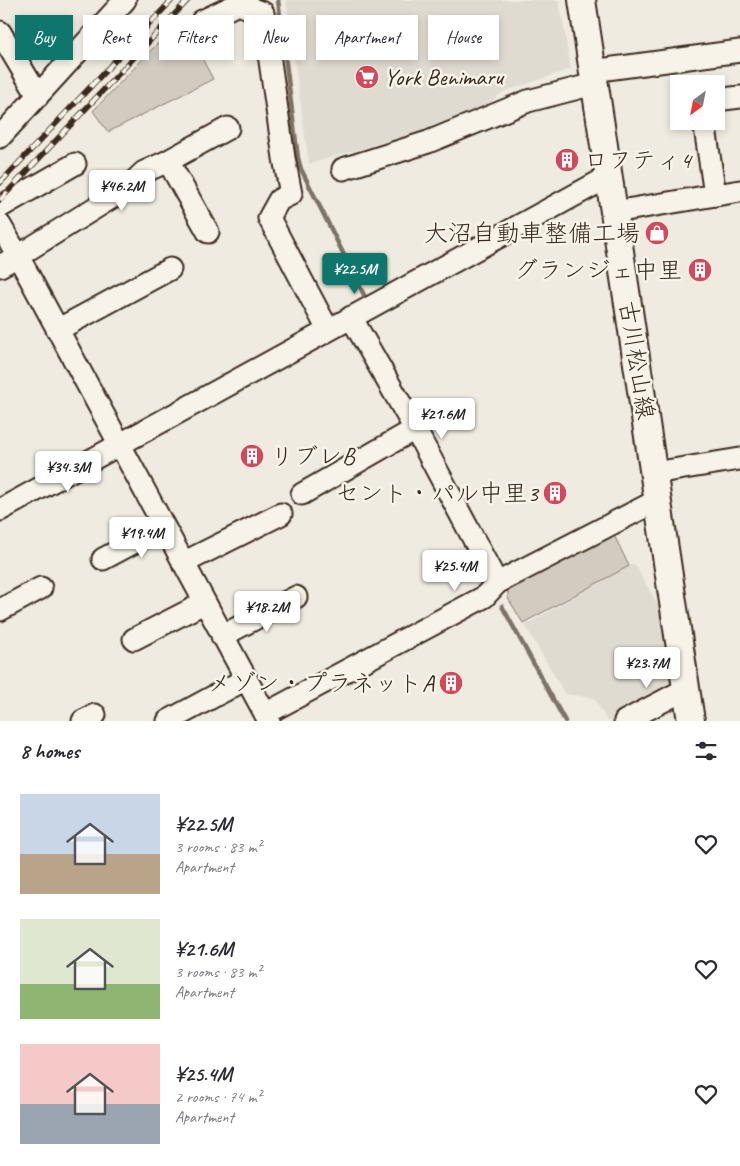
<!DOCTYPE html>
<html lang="en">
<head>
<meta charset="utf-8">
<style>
  :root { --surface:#fff; --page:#f7f7f7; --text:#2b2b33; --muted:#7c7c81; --accent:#0f766e }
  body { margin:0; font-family:Caveat,"Klee One",sans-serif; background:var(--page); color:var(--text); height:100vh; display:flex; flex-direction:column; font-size:19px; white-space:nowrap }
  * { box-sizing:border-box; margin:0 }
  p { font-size:16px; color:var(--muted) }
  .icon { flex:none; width:28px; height:28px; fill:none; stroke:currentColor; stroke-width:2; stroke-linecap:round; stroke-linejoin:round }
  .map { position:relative; height:721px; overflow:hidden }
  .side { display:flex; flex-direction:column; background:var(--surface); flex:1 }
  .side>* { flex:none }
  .hud { position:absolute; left:15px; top:15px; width:710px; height:45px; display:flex; gap:10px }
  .needle { width:32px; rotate:212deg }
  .tools { position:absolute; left:670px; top:75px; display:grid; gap:10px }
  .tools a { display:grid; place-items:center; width:55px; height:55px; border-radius:0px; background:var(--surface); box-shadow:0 2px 8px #0003; font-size:25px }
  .price { position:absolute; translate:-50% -42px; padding:0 11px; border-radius:5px; background:#fff; color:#222; font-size:16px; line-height:32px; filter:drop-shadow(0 1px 2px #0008) }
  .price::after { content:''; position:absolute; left:50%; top:30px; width:15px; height:11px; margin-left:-8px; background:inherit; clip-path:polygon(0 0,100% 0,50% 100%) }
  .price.active { background:var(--accent); color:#fff }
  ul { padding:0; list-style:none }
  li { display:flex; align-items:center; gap:15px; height:125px; padding:0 20px }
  li span { display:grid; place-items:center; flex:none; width:140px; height:100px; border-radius:0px; color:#555 }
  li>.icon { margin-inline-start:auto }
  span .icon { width:60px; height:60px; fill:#fffc; stroke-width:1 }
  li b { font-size:21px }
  h2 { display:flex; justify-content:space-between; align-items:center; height:60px; padding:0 20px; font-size:21px }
  .tag { padding:0 18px; border-radius:0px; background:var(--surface); box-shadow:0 2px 8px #0003; font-size:18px; line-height:45px }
  .tag.active { background:var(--accent); color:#fff }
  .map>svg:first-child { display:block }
  .built { fill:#e0dbd0 }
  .green { fill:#d1cbc0; stroke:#867a6f }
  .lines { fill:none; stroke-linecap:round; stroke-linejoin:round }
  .stream { stroke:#7e7266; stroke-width:4.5 }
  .minor-casing { stroke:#3b2a1e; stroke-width:25 }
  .major-casing { stroke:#3b2a1e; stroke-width:30 }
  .minor { stroke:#f7f3e8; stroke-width:21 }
  .major { stroke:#f7f3e8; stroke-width:26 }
  .rail-casing { stroke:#3b2a1e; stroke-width:5.5 }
  .rail { stroke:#f7f3e8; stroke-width:4; stroke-dasharray:11; stroke-linecap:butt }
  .labels { text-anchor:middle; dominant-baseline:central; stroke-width:5; stroke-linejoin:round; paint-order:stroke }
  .poi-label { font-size:24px; fill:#3b2a1e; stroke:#f7f3e8; text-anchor:end }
  .street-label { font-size:24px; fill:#3b2a1e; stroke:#f7f3e8 }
</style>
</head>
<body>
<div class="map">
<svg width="740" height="721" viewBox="0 0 740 721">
  <rect width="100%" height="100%" fill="#efebe0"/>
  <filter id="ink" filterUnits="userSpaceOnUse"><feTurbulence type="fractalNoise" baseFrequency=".02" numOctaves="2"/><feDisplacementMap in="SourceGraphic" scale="10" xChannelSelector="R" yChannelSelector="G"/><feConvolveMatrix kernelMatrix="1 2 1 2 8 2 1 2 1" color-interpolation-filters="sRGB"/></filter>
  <g filter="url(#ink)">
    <path class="built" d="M286,0H559L571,69L503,92L472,116L309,164Z
      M634,563L662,612L674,687L612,721H607L594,698L565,694L525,625Z"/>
    <path class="green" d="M181,19L213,79L108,132L93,111Z
      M612,531L629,566L523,623L508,598V583Z"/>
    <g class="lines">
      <path class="stream" d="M278,0L298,158L301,169L366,299
        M502,606L565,721"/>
      <g class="minor-casing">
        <path id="minor" d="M202,21L238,4L263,13L284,158L291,194L279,200L269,218L328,330
          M0,32L38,96
          M592,71L740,51
          M716,100L740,97
          M704,121L715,195
          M0,137L125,0
          M168,161L208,232
          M343,169L428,142L528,101L594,84
          M0,207L75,164
          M614,212L740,191
          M0,225L18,256L269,721
          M0,266L18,256L127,188L144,172L168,161L228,128
          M351,317L415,429L497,583
          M57,330L170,269
          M654,473L740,459
          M302,494L415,429
          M0,510L608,177
          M103,559L163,527
          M183,563L281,514
          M0,610L41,588
          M222,636L296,597
          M134,639L204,603
          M265,714L484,597L497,583L658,500
          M83,721L95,715
          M168,721L246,679
          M625,721L686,689"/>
      </g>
      <g class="major-casing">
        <path id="major" d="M582,0L691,721"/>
      </g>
      <use href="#minor" class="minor"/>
      <use href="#major" class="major"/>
      <g class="rail-casing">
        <path id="rail" d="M0,183L172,0
          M0,200L188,0"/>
      </g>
      <use href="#rail" class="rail"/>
    </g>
  </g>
  <defs>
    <g id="supermarket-disc" transform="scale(1.25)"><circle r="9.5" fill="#d1495b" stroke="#f7f3e8"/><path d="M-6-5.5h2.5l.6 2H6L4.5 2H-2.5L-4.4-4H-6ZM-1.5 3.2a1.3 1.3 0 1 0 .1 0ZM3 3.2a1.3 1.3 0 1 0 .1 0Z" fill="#fff"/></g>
    <g id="building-disc" transform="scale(1.25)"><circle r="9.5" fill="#d1495b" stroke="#f7f3e8"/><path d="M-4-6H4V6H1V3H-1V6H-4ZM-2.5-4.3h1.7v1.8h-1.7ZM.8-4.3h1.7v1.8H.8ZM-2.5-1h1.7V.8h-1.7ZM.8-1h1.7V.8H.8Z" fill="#fff"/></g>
    <g id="shop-disc" transform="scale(1.25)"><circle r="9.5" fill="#d1495b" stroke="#f7f3e8"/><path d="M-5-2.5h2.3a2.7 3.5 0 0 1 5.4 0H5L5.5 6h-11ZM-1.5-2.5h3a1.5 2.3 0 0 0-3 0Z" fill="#fff"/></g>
  </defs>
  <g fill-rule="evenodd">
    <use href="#supermarket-disc" x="367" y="77"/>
    <use href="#building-disc" x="567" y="160"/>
    <use href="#shop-disc" x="657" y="233"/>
    <use href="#building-disc" x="700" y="270"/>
    <use href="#building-disc" x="252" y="456"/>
    <use href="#building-disc" x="555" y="493"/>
    <use href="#building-disc" x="451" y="683"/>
  </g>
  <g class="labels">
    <g class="poi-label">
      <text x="384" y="77" text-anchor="start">York Benimaru</text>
      <text x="584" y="160" text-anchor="start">ロフティ4</text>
      <text x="640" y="233">大沼自動車整備工場</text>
      <text x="682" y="270">グランジェ中里</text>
      <text x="270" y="456" text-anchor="start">リブレB</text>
      <text x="538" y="493">セント・パル中里3</text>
      <text x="434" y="683">メゾン・プラネットA</text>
    </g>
    <g class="street-label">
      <text transform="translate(637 360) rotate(81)">古川松山線</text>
    </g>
  </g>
</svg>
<div class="tools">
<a><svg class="needle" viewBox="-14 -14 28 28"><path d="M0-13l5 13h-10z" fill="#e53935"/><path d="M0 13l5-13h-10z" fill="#7c7c81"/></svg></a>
</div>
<b class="price" style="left:122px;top:212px">¥46.2M</b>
<b class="price active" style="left:355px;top:295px">¥22.5M</b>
<b class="price" style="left:442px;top:440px">¥21.6M</b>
<b class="price" style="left:68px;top:493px">¥34.3M</b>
<b class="price" style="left:142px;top:559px">¥19.4M</b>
<b class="price" style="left:455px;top:592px">¥25.4M</b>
<b class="price" style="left:267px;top:633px">¥18.2M</b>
<b class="price" style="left:647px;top:689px">¥23.7M</b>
<div class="hud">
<a class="tag active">Buy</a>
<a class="tag">Rent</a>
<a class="tag">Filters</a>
<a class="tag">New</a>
<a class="tag">Apartment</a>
<a class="tag">House</a>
</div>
</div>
<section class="side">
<h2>8 homes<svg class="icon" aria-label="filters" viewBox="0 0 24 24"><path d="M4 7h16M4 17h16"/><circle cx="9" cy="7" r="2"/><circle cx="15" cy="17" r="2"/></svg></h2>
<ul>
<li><span style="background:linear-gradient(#c9d6e8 60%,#b9a48a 0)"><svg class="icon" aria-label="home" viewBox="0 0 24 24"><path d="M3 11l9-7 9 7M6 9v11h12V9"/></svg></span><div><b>¥22.5M</b><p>3 rooms · 83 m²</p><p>Apartment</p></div><svg class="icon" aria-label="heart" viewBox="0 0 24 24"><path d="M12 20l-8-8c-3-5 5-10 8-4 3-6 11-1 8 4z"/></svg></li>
<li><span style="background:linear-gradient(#dfe7d0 65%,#8fb573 0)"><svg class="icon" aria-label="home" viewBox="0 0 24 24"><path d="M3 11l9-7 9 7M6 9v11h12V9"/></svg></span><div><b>¥21.6M</b><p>3 rooms · 83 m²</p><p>Apartment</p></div><svg class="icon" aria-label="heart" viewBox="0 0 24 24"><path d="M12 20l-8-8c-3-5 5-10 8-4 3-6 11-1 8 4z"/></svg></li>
<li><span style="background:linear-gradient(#f6c9c9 60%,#9aa5b1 0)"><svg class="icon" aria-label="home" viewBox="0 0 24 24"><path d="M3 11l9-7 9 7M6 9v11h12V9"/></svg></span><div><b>¥25.4M</b><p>2 rooms · 74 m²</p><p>Apartment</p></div><svg class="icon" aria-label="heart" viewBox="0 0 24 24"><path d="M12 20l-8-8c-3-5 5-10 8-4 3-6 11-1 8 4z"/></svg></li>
</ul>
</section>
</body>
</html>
